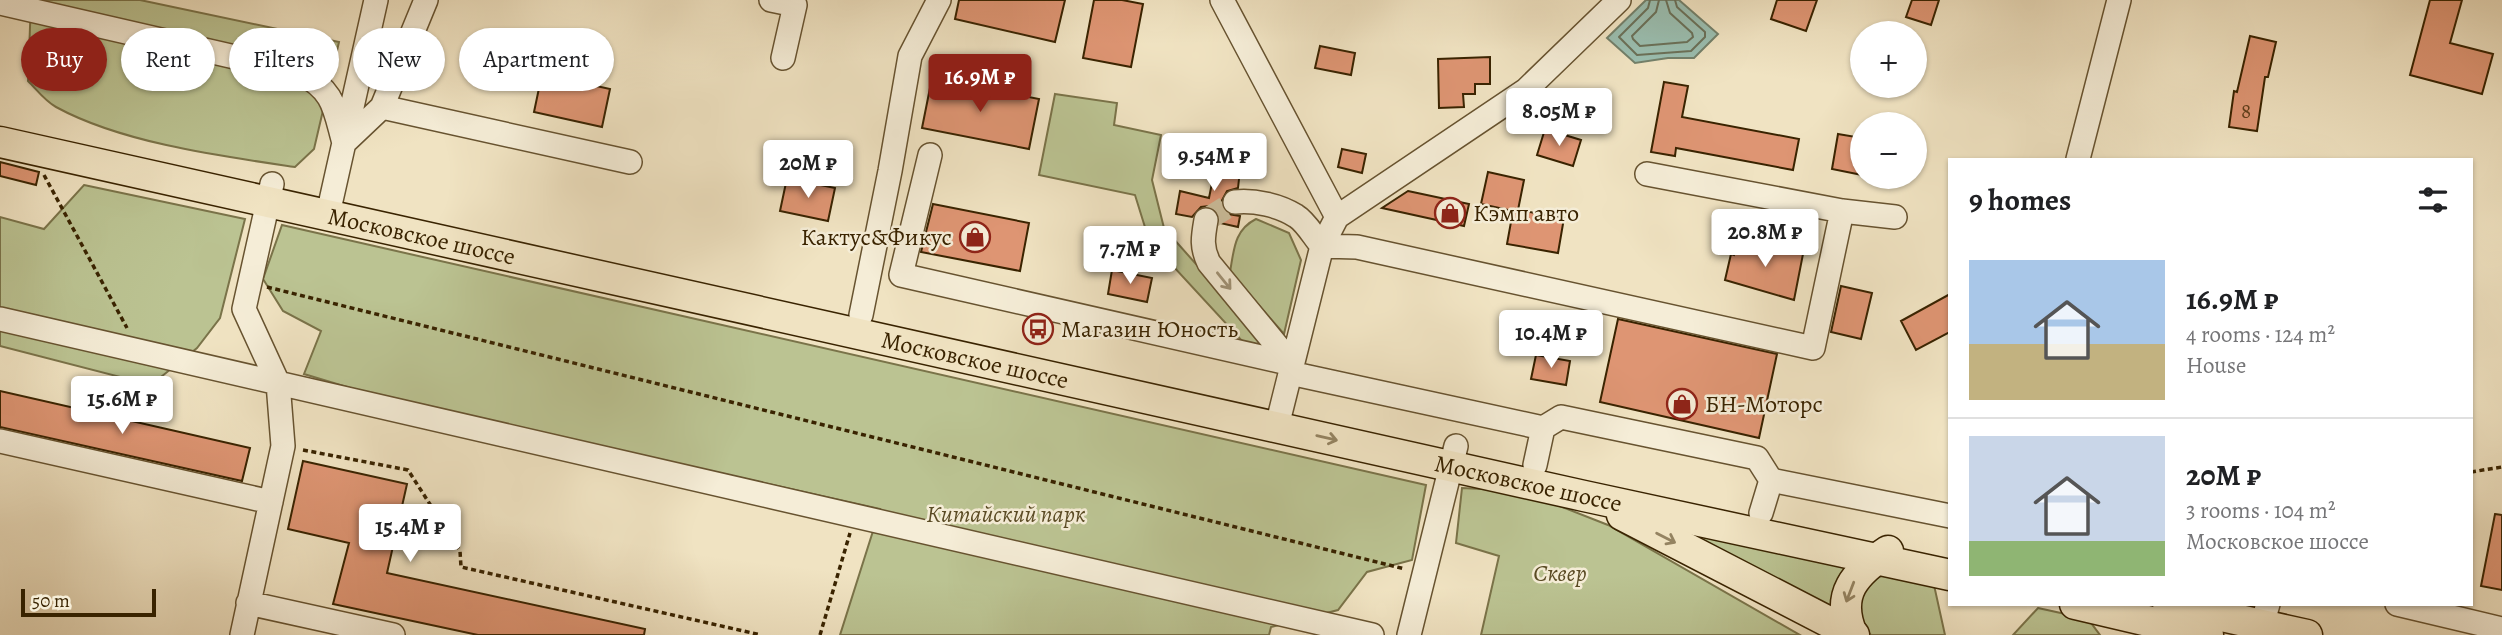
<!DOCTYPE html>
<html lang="en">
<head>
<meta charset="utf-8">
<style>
  :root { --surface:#fff; --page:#f6f6f6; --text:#202124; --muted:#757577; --line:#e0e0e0; --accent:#8f2418 }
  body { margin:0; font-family:Alegreya,serif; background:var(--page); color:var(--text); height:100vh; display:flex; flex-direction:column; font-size:26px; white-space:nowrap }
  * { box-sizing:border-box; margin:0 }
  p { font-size:23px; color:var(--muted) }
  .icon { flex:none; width:38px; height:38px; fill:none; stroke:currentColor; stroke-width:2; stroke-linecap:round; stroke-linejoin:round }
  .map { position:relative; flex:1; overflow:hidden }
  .drawer { position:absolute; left:1948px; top:158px; width:525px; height:448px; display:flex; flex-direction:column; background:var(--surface); border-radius:0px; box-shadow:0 2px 5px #0004 }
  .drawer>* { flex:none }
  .hud { position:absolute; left:21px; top:28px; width:665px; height:63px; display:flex; gap:14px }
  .buttons { position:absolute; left:1850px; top:21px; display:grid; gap:14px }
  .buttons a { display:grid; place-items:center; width:77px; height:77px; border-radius:50%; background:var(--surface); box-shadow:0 2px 5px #0004; font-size:35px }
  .scale { position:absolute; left:21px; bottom:18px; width:135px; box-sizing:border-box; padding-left:7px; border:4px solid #392300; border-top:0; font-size:19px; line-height:24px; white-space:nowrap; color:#392300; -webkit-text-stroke:5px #f5edd7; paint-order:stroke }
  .price { position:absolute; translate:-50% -60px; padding:0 16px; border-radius:7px; background:#fff; color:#222; font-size:23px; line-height:46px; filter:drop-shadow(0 2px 4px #0008) }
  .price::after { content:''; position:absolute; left:50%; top:42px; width:21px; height:16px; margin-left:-10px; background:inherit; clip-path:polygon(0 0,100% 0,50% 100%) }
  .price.active { background:var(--accent); color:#fff }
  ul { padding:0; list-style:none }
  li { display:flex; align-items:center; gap:21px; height:175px; padding:0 21px }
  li+li { border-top:2px solid var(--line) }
  li span { display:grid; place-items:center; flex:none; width:196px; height:140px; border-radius:0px; color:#555 }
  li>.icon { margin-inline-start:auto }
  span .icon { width:84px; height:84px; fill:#fffc; stroke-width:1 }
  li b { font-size:30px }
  h2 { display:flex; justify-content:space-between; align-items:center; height:84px; padding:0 21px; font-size:30px }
  .chip { padding:0 24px; border-radius:32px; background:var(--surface); box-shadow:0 2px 5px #0004; font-size:24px; line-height:63px }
  .chip.active { background:var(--accent); color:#fff }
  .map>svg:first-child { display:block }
  .green { fill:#bbc392; stroke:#7a7349; stroke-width:2 }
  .water { fill:#9abeb0; stroke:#73806a; stroke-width:2 }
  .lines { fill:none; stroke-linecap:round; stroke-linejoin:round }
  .shore { stroke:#6a7058; stroke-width:2 }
  .building { fill:#de9573; stroke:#392300; stroke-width:2 }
  .minor-tunnel { stroke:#cbbd9b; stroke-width:23; stroke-dasharray:23 11; stroke-linecap:butt }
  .minor-casing { stroke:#675330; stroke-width:26 }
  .major-casing { stroke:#392300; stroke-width:33 }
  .path { stroke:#392300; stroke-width:3.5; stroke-dasharray:5 3.5; stroke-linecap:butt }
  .minor { stroke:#f5edd7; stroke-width:23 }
  .major { stroke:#f0e3c2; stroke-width:30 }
  .oneway { stroke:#a09276 }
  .oneway2 { stroke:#948361 }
  .labels { text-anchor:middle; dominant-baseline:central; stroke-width:5; stroke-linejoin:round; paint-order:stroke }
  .number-label { font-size:21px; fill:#62401d }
  .poi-label { font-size:24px; fill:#392300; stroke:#f5edd7; text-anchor:start }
  .street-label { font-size:24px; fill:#392300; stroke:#f5edd7 }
  .park-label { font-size:24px; font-style:italic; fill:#5a4b24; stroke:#f5edd7 }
</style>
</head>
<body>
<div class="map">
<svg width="2502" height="635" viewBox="0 0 2502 635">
  <rect width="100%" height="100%" fill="#f0e3c2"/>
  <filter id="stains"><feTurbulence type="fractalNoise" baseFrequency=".00286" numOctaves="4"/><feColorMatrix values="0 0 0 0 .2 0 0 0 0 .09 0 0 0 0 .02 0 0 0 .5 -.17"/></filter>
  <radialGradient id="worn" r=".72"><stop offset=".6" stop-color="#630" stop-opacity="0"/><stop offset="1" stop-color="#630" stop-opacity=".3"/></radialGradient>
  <path class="green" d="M31,0H140L339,42L314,149L295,167C220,156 122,143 56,107C45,101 37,90 28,81Z
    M1055,94L1117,103L1114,125L1161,135L1152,180L1164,228L1274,352L1243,342L1149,240L1135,195L1039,175Z
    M84,185L245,219L220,318L197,348L151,385L0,346V217L44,229Z
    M1256,219L1289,233L1301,260L1284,334L1230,272C1234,250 1234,230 1256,219Z
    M282,225L1426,485L1412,560L1367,572L1338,610L1271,627L1269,635H840L880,509L380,397L304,374L321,331L283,311L263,279Z
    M1462,488L1501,490L1552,503L1608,525L1800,635H1481L1499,556L1456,543Z
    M1651,520L1857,563L1833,613Z
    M1886,574L1934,585L1945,635H1871C1857,622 1851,593 1870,581C1875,578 1881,577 1886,574Z
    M2038,608L2088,619L2100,635H2013Z"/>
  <path class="water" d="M1646,0H1679L1718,34L1694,58H1668L1635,63L1607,38Z"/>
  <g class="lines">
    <path class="shore" d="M1650,0L1648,8L1619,37L1637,55L1691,51L1705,37V32L1677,7L1675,0
      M1659,0L1656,12L1632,36L1633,39L1640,46L1687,42L1693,37L1692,33L1670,13L1666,0"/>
  </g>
  <path class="building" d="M959,0H1065L1055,42L955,19Z
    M1094,0H1122L1143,4L1131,67L1083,58Z
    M1777,0H1817L1806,31L1771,19Z
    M1912,0H1939L1931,25L1906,17Z
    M2430,0H2462L2450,43L2493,54L2482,94L2410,75Z
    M2250,36L2276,42L2268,77H2265L2257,131L2229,127L2234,91L2237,92Z
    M1320,46L1355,53L1351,75L1315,68Z
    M1490,57V84H1475V94H1463L1464,107L1439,108L1438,59Z
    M542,74L610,89L602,127L534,112Z
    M932,78L1039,99L1029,149L922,128Z
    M1664,82L1688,86L1682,117L1799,139L1793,170L1676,148L1675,156L1651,152Z
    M1545,129L1581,140L1573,166L1537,155Z
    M1838,134L1862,138V175L1832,169Z
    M1342,149L1366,154L1362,173L1338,167Z
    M1220,157L1241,161L1238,188L1227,191L1221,202L1223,209L1228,214L1240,216L1238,227L1220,223L1219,215L1209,206L1201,207L1192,217L1176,214L1180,191L1209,198L1215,168L1218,169Z
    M0,162L39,172L36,185L0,176Z
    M1488,172L1524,180L1518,210L1564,218L1558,253L1507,244L1513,211L1481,204Z
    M787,178L835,188L828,221L780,211Z
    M1408,191L1469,204L1464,226L1382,208Z
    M933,204L1029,223L1020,271L921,252Z
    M1738,239L1803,254L1794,300L1725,280L1731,254L1734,255Z
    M1112,270L1152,278L1147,302L1108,294Z
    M1841,286L1872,293L1861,339L1831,332Z
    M1950,294V332L1916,350L1901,321Z
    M1618,319L1777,354L1759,438L1600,402Z
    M1536,355L1570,361L1566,385L1531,379Z
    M0,391L250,448L242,481L0,427Z
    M303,461L407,484L387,573L645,629L644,635H478L333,604L349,543L288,529Z
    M2495,514L2502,515V590L2481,586Z"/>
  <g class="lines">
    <path class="minor-tunnel" d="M1206,220L1235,202"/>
    <g class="minor-casing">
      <path id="minor" d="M771,0L795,5L783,58
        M1222,0L1337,217
        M0,3L300,72C335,92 334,107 344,143
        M382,107L630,162
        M344,143L382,107L426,0
        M930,155L901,275L1292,364
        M2078,159L2119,0
        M1647,174L1842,211L1895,217
        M1235,202C1254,200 1279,205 1296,216C1306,222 1314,237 1322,246L1337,217L1526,90L1619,0
        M328,214L376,0
        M1206,220C1203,237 1201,247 1209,263L1292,364
        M861,315L890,171L910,56L939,0
        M0,319L1372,635
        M1290,373L1543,428
        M1277,426L1322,246L1357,247L1813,348L1842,211
        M0,441L271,502
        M1535,465L1543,428L1561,417L1757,458L1771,480L1950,516
        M1761,513L1771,480
        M248,603L393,635
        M2397,604L2502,629
        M2262,625L2268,604
        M242,635L283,446L278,383L244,309L272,184
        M1409,635L1456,446"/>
    </g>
    <g class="major-casing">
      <g id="major">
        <path id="s1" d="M0,142L1584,496L1950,575"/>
        <path d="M1622,515L1854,635"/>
        <path d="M2075,604L2208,635"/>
        <path d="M2168,604L2307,635"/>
        <path d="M1852,634C1835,594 1855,573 1888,551"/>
      </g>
    </g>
    <path class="path" d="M44,175L127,328
      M267,287L1405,569
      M303,450L408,470L460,551L461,567L761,635
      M2471,472L2502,467
      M820,635L850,533"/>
    <use href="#minor" class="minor"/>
    <use href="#major" class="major"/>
  </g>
  <defs><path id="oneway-shaft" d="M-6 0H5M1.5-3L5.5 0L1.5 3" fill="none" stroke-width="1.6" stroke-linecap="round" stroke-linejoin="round" transform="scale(1.75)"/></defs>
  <use class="oneway" href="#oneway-shaft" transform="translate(1224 281) rotate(51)"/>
  <g class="oneway2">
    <use href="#oneway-shaft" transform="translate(1327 438) rotate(13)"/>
    <use href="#oneway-shaft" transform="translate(1666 538) rotate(27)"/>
    <use href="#oneway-shaft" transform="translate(1850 592) rotate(111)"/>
  </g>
  <defs>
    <g id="shop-ring" transform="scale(1.575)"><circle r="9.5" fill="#f5edd7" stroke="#8f2418" stroke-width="1.5"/><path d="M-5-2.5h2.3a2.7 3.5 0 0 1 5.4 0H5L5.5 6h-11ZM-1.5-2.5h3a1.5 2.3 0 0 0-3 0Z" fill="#8f2418"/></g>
    <g id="bus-ring" transform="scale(1.575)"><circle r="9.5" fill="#f5edd7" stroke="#8f2418" stroke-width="1.5"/><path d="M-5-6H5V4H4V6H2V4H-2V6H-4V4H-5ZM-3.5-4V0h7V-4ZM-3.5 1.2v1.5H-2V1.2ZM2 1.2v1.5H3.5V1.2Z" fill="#8f2418"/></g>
  </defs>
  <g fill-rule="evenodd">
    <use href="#shop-ring" x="1450" y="213"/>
    <use href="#shop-ring" x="975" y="237"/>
    <use href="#bus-ring" x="1038" y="329"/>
    <use href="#shop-ring" x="1682" y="404"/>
  </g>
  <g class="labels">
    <g class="number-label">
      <text x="2246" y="111">8</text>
    </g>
    <g class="poi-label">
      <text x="1473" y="213">Кэмп авто</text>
      <text x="952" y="237" text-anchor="end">Кактус&amp;Фикус</text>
      <text x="1061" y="329">Магазин Юность</text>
      <text x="1705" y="404">БН-Моторс</text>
    </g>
    <g class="street-label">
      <text stroke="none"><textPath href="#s1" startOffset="432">Московское шоссе</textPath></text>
      <text stroke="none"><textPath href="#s1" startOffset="999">Московское шоссе</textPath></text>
      <text stroke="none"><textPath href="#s1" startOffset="1566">Московское шоссе</textPath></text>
    </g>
    <g class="park-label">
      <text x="1006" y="514">Китайский парк</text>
      <text x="1560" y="573">Сквер</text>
    </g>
  </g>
  <rect width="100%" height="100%" filter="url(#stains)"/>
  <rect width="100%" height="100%" fill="url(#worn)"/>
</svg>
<div class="buttons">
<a>+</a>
<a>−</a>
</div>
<div class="scale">50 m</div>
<b class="price active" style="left:980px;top:114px">16.9M ₽</b>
<b class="price" style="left:1559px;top:148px">8.05M ₽</b>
<b class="price" style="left:1214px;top:193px">9.54M ₽</b>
<b class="price" style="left:808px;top:200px">20M ₽</b>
<b class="price" style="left:1765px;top:269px">20.8M ₽</b>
<b class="price" style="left:1130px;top:286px">7.7M ₽</b>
<b class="price" style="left:1551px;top:370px">10.4M ₽</b>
<b class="price" style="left:122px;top:436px">15.6M ₽</b>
<b class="price" style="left:410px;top:564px">15.4M ₽</b>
<div class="hud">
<a class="chip active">Buy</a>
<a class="chip">Rent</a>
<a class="chip">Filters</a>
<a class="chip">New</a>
<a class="chip">Apartment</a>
</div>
<section class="drawer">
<h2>9 homes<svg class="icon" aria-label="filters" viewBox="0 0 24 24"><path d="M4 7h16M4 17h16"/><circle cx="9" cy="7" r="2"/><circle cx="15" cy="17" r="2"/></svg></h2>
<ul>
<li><span style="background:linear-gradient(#a9c7e8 60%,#c2b280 0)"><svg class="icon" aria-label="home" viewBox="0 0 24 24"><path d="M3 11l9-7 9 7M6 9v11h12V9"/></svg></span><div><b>16.9M ₽</b><p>4 rooms · 124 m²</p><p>House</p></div></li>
<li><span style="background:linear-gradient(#c9d6e8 75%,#8fb573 0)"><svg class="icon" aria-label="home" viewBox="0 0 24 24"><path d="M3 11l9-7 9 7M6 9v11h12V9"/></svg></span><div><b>20M ₽</b><p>3 rooms · 104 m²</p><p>Московское шоссе</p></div></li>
</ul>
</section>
</div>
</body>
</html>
